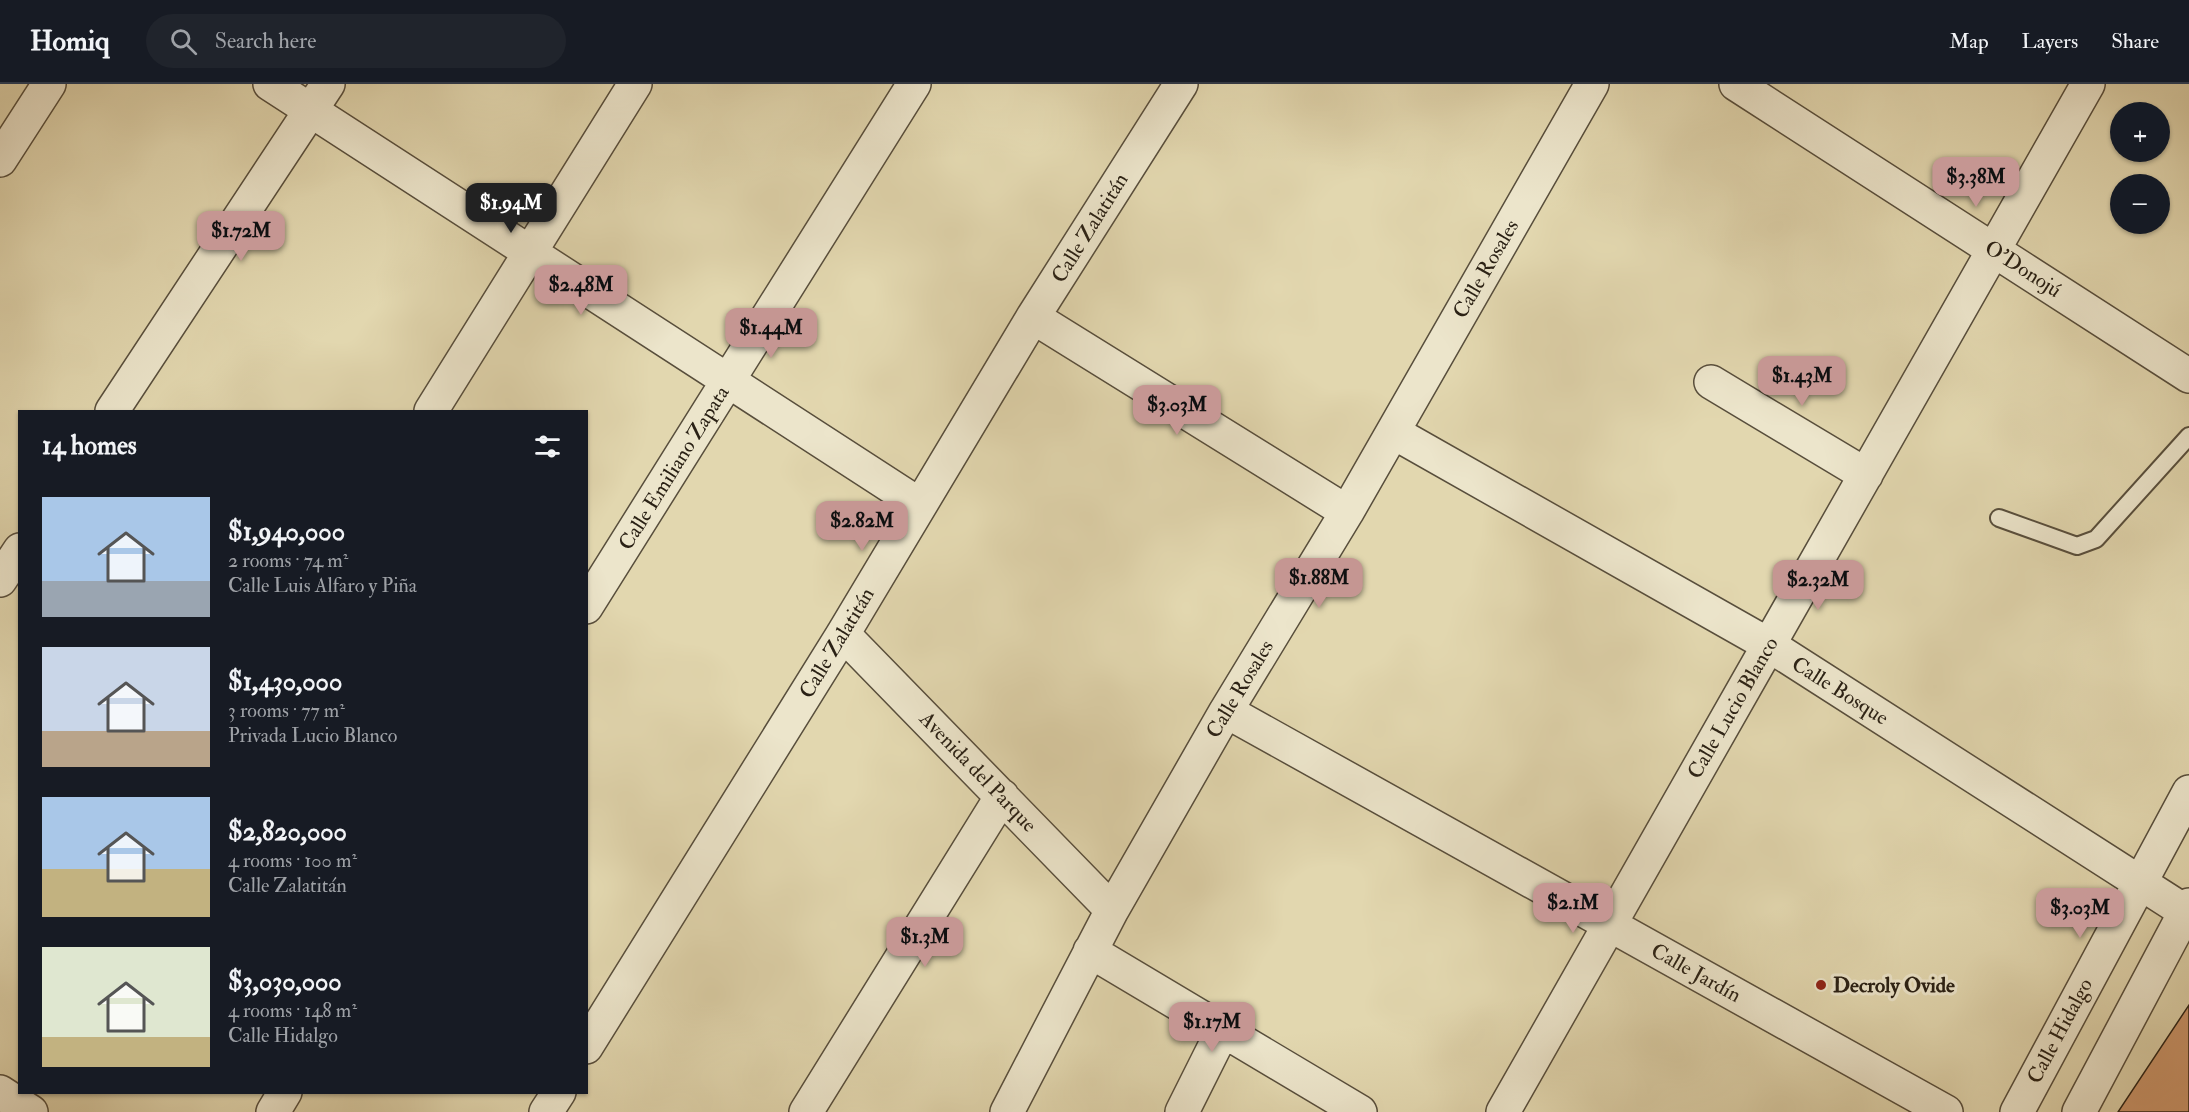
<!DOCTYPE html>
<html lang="en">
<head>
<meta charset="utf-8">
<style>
  :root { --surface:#171b24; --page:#20242c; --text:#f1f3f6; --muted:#9ea1a6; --line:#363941; --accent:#c59692 }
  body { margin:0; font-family:"IM FELL Double Pica",serif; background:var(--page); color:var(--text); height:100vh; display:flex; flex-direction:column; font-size:22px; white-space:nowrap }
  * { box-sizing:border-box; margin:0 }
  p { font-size:20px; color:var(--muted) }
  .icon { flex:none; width:33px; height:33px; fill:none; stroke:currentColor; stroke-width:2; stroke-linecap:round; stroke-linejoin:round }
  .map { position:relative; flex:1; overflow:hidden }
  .sheet { position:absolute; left:18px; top:326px; width:570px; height:684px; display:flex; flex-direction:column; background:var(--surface); border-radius:0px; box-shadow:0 2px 4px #0004 }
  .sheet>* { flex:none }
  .tools { position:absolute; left:2110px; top:18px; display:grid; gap:12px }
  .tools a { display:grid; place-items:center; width:60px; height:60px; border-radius:50%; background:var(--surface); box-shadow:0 2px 4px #0004; font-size:30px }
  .price { position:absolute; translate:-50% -51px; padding:0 14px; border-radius:12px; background:var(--accent); color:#111; font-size:20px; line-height:39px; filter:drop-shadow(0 2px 3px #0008) }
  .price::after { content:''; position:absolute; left:50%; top:36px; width:18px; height:14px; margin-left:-9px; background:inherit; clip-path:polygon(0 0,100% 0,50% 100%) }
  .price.active { background:#222; color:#fff }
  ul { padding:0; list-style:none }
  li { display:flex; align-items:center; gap:18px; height:150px; padding:0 24px }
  li span { display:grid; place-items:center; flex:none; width:168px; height:120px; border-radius:0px; color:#555 }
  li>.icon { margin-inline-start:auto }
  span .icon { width:72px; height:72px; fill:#fffc; stroke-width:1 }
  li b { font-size:26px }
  h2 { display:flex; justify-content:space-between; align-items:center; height:72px; padding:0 24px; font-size:26px }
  header { display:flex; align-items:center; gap:36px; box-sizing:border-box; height:84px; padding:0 30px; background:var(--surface); border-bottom:2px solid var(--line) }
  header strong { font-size:28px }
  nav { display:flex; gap:33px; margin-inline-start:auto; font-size:21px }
  .search { width:420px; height:54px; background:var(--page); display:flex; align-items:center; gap:15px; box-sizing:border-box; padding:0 21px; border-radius:33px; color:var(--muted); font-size:22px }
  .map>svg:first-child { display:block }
  .building { fill:#cd976c; stroke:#2a2115; stroke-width:1.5 }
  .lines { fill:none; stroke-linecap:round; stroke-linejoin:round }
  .service-casing { stroke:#584e3c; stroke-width:20 }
  .minor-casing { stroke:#584e3c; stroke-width:36 }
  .tertiary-casing { stroke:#584e3c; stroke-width:36 }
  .service { stroke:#ece5cb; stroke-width:16 }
  .minor { stroke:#ece5cb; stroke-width:33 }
  .tertiary { stroke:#ece5cb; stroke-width:33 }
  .poi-dot { fill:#8f2418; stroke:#ece5cb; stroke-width:2 }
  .labels { text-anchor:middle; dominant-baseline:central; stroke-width:6; stroke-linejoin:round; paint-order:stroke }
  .street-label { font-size:21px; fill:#2a2115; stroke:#ece5cb }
  .poi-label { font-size:21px; font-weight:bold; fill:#2a2115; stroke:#ece5cb; text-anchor:start }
</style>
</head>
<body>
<header>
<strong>Homiq</strong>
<div class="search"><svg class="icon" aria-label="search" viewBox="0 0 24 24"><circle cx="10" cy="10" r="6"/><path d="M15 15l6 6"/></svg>Search here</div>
<nav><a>Map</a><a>Layers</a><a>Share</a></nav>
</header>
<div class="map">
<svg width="2189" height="1028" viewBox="0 0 2189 1028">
  <rect width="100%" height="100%" fill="#e2d7af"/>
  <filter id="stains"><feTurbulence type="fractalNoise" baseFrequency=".00333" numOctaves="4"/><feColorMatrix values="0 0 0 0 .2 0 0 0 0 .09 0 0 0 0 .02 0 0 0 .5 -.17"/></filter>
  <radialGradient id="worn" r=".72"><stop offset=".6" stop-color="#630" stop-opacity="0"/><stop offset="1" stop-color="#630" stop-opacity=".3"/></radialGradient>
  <path class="building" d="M2189,921V1028H2118Z"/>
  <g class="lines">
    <g class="service-casing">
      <path id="service" d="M1999,434L2077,462L2096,455L2189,352"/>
    </g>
    <g class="minor-casing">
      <path id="minor" d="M270,0L920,421
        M1736,0L2189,292
        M0,76L49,0
        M1033,233L1347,428
        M1711,298L1866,391
        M112,327L328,0
        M431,327L635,0
        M1393,348L1769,561L2189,830
        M0,496L20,466
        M586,523L914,0
        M843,550L1112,826
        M1226,627L1946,1028
        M1090,867L1360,1028
        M586,963L843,550L1033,233L1181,0
        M0,1008L31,1028
        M273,1028L285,1008
        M546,1028L559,1008
        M806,1028L1002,712
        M1007,1028L1112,826L1226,627L1347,428L1592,0
        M1182,1028L1223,946
        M1503,1028L2088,0"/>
    </g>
    <g class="tertiary-casing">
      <path id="tertiary" d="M2017,1028L2189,708
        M2079,1028L2189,821"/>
    </g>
    <use href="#service" class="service"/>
    <use href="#minor" class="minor"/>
    <use href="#tertiary" class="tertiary"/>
  </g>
  <circle class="poi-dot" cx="1821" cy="901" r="6"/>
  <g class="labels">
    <g class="street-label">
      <text transform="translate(1090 144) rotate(-58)">Calle Zalatitán</text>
      <text transform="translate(1486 185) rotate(-60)">Calle Rosales</text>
      <text transform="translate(2023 185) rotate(33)">O'Donojú</text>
      <text transform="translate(674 384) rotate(-58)">Calle Emiliano Zapata</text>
      <text transform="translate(837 559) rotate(-59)">Calle Zalatitán</text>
      <text transform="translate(1240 605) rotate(-59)">Calle Rosales</text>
      <text transform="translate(1840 607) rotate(32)">Calle Bosque</text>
      <text transform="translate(1733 624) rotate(-60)">Calle Lucio Blanco</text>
      <text transform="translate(978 688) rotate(46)">Avenida del Parque</text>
      <text transform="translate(1696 889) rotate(29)">Calle Jardín</text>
      <text transform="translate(2060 947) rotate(-62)">Calle Hidalgo</text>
    </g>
    <g class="poi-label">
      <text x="1833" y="901">Decroly Ovide</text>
    </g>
  </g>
  <rect width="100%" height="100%" filter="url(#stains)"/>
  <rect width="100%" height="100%" fill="url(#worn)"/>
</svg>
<div class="tools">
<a>+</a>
<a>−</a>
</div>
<b class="price" style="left:1976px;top:124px">$3.38M</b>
<b class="price active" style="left:511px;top:150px">$1.94M</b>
<b class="price" style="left:241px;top:178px">$1.72M</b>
<b class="price" style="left:581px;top:232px">$2.48M</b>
<b class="price" style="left:771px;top:275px">$1.44M</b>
<b class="price" style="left:1802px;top:323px">$1.43M</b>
<b class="price" style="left:1177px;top:352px">$3.03M</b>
<b class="price" style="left:862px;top:468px">$2.82M</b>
<b class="price" style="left:1319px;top:525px">$1.88M</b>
<b class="price" style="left:1818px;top:527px">$2.32M</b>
<b class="price" style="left:1573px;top:850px">$2.1M</b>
<b class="price" style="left:2080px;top:855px">$3.03M</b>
<b class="price" style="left:925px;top:884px">$1.3M</b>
<b class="price" style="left:1212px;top:969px">$1.17M</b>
<section class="sheet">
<h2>14 homes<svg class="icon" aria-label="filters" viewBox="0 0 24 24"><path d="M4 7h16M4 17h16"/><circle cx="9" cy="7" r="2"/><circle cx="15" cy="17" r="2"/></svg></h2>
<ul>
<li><span style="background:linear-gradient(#a9c7e8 70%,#9aa5b1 0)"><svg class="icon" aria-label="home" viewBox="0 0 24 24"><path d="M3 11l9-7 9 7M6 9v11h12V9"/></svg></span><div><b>$1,940,000</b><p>2 rooms · 74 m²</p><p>Calle Luis Alfaro y Piña</p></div></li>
<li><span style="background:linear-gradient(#c9d6e8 70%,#b9a48a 0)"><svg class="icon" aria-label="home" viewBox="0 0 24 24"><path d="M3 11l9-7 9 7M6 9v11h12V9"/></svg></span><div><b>$1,430,000</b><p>3 rooms · 77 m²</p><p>Privada Lucio Blanco</p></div></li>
<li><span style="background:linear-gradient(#a9c7e8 60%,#c2b280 0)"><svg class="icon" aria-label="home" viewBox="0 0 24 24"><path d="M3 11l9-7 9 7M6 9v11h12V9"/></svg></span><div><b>$2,820,000</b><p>4 rooms · 100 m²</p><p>Calle Zalatitán</p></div></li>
<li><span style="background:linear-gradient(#dfe7d0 75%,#c2b280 0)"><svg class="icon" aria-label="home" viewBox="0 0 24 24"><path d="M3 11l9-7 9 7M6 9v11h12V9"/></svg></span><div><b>$3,030,000</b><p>4 rooms · 148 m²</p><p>Calle Hidalgo</p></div></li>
</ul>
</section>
</div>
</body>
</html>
